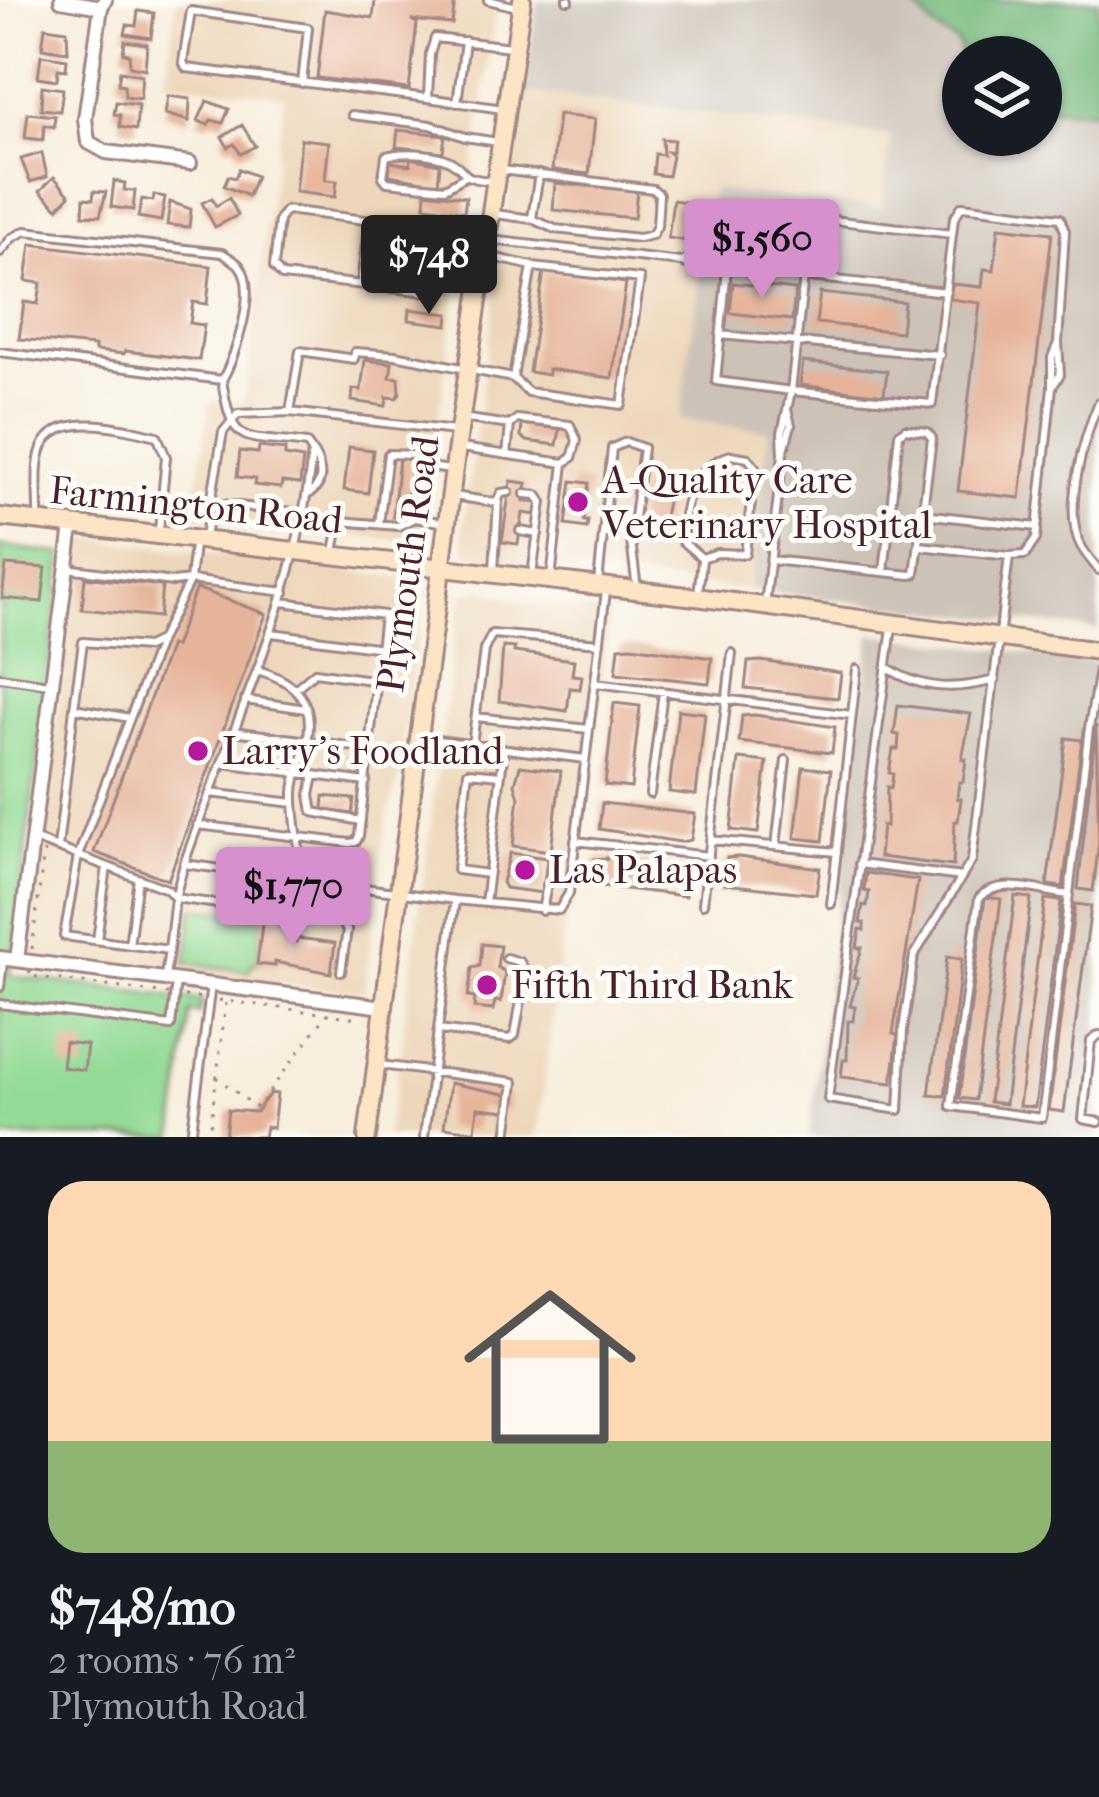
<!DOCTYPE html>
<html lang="en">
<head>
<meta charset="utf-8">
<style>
  :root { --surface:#171b24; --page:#242831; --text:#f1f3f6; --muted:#9ea1a6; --line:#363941; --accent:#d690ce }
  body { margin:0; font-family:"IM FELL French Canon",serif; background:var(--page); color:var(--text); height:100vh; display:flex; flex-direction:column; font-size:45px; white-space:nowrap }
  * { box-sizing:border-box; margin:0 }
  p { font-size:39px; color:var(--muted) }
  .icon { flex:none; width:66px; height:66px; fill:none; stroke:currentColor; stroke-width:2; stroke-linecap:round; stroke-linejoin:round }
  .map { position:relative; height:1137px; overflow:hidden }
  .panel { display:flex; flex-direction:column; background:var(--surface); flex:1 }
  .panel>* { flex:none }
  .controls { position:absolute; left:942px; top:36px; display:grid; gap:24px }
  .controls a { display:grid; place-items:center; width:120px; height:120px; border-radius:50%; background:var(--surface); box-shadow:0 3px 9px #0004; font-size:60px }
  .price { position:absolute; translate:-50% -102px; padding:0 27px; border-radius:12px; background:var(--accent); color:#111; font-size:39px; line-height:78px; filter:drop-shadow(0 3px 6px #0008) }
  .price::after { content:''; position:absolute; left:50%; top:72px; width:36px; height:27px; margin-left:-18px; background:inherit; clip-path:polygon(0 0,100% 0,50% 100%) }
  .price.active { background:#222; color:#fff }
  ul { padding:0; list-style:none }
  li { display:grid; align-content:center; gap:24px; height:636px; padding:0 48px }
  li+li { border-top:3px solid var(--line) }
  li span { display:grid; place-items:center; height:372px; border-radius:36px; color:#555 }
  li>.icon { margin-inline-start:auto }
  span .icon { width:216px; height:216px; fill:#fffc; stroke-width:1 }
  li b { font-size:51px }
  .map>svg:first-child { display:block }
  .built { fill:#edd7ba }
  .industrial { fill:#ccc2b8; fill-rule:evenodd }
  .green { fill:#93da94; stroke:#6e7c60; stroke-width:3 }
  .forest { fill:#76ba7e; stroke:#606c54; stroke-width:3 }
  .building { fill:#e6b499 }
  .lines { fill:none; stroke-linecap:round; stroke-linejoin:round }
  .lane-casing { stroke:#a18684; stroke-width:12 }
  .street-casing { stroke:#a18684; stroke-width:18 }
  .secondary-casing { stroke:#a18684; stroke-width:22 }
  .path { stroke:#a18684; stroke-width:3; stroke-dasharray:3 9; stroke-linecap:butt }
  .lane { stroke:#fff; stroke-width:6 }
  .street { stroke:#fff; stroke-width:12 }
  .secondary { stroke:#fce5c4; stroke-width:16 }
  .poi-dot { fill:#b5179e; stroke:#fdfcf7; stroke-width:4.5 }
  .labels { text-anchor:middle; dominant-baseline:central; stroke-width:10; stroke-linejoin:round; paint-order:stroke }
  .poi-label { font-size:39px; fill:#4a1f2b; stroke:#fdfcf7; text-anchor:start }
  .street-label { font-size:39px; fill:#4a1f2b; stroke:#fdfcf7 }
</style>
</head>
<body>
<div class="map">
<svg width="1099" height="1137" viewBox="0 0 1099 1137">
  <rect width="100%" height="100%" fill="#fdfcf7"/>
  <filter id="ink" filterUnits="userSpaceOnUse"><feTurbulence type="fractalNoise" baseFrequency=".00833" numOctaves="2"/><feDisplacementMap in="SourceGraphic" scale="24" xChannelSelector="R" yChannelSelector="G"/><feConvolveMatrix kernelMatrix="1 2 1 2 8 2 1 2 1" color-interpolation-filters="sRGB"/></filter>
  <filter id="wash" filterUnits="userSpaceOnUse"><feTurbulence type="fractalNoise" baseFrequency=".004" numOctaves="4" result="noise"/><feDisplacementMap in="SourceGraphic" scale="48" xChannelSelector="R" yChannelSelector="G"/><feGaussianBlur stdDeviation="2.7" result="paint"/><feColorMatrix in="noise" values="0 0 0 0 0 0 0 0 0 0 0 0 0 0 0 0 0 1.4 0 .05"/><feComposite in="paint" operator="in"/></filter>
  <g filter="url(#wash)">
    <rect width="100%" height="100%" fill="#f8eedd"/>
    <path class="built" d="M176,0H497L421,543L193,515L210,401L243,404L284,96L166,81Z
      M524,92L891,136L883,208L712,190L680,418L769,431L750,590L489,561L465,551L462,534Z
      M90,539L406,578L418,585L421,613L399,777L386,821L364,992L177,975L29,955L27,949L77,560L81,541Z
      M484,589L512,600L610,612L576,895L566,914L537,1137H385L396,1089L459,606L465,593Z"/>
    <path class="industrial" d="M538,0H1099V630L750,590L769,431L680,419L712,189L882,208L891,136L524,92ZM963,57H1041V135H963Z
      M871,634L1099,662V1137H809Z"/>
    <path class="green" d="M0,546L63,554L10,976L202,1000L200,1013L190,1012L174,1137H0Z
      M193,908L263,917L257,964L251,963L250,971L186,963Z"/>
    <path class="forest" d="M910,0H1099V111L1041,107V57L963,59L958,43L934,28Z"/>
    <g id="blocks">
      <path class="building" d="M375,0H455L452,24L411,20L417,23L409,89L317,78L325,10L373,18Z
        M138,11L154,13L151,38L125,34L127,25L136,26Z
        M45,27L67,30L68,52L42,48Z
        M125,41L147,44L145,69L130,66L129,54L123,53Z
        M41,55L67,59L66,70L58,69L57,80L38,77Z
        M120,71L142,75L140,99L125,97L124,85L118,84Z
        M42,86L63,89L60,111L41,109Z
        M168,96L190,99L189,121L165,114Z
        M207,101L229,109L223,123L211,120L208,125L198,121Z
        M116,102L138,105L136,130L120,127V115L114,114Z
        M28,113L55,116L54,127L44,125L43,140L25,138Z
        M558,115L595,119L589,174L552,170Z
        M242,125L255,146L241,154L234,144L228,147L222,137Z
        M398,130L445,135L443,152L396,147Z
        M301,139L329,142L325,180L337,181L335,197L295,192Z
        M662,139L674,140L672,152H668L672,156L668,176L653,174L655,154L663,155Z
        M42,153L47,177L30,182L21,159Z
        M411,158L440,164L438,184L389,175L390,162L410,165Z
        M239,169L256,176L248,196L224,186L228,176L235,178Z
        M54,177L70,195L58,208L40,191Z
        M114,181L125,183L124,190L135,191L133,210L111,207Z
        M555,183L637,191L634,218L553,210Z
        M94,191L106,192L100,216L83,215L84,198L93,199Z
        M426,192L466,197L464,212L425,206Z
        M154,195L165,197L161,221L138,217L142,199L153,201Z
        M212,198L216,206L229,198L238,215L215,227L202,203Z
        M673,200L694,203L689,241L668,238Z
        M170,202L191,209L189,227L167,225Z
        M999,227L1052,233L1020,498L958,491L980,303L950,299L952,284L982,287L984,269L994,270Z
        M389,230L428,234L427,243L440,244L438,260L423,258L421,268L378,266L381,237L388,238Z
        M31,244L211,266L207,304L193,302L190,323L204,325L199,360L125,351L124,354L95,351V346L19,339L24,302L38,304L41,283L26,281Z
        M544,271L626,283L612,378L548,369V375L529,372Z
        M733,283L795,290L792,320L730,313Z
        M820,293L904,302L901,332L816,323Z
        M410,309L449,314L448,325L409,320Z
        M365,360L392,363L390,377L399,378L400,393L397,398L387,397L386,406L352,401L353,389L361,390Z
        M803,362L887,371L884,395L800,385Z
        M522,424L560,429L557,445L527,441L521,436Z
        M259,447L285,450V456L303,459L300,484L282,482L281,488L254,485L255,479L237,477L240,451L258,453Z
        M349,447L373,450L368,493L344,490Z
        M399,458L412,459L405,518L393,517Z
        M511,481L527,483L524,501L539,503L537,515L523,513L518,544L502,542Z
        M572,481L589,483L584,521H588L587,528L566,525Z
        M641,488L669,492L660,536L636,533Z
        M688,522L722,526L720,538L686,534Z
        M6,565L46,568L42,602L2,598Z
        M85,577L162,586L159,617L82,609Z
        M196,588L266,614L168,880L94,852L170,645L174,647Z
        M632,646L712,658L709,683L616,673L619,647Z
        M503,647L515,648L514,652L574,660L572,675L582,676L580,689L570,688L567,711L499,701Z
        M761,661L841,673L838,698L745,688L748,662Z
        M614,703L640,706L631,788L605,785Z
        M898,705L971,714L962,759H966L963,782H959L957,798L961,799L958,821H955L953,866L879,857L882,826L886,827L887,787L891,788L893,774L889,773L893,749H898L899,735L894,734Z
        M678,710L705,713L696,795L669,792Z
        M755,715L835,727L832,753L739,742L742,716Z
        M1096,725L1099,841L1093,891L1078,889Z
        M1066,738L1082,740L1063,887L1047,885Z
        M739,759L767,762L758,833L731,830Z
        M520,766L561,771L551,851L513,846L519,797L515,784Z
        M803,767L831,770L823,841L795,838Z
        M324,796L354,799L352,814L323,810Z
        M602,803L695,814L691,840L680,842L599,829Z
        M510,853L547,858L543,893L505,888L502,882Z
        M739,857L820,868L816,894L724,884L727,858Z
        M608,858L688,870L685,896L592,885L595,859Z
        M866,873L918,880L893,1034L898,1035L892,1083L841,1077L843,1060H847L848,1021H853L855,1007L850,1006L858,978L853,977L862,948H857L860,929L864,930V923H860L863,905L867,906L869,892L864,891Z
        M1015,896L1031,898L1005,1104L989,1102Z
        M985,897L1001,899L975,1100L959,1098Z
        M1045,899L1061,901L1035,1107L1019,1106Z
        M1075,904L1091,906L1064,1112L1049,1110Z
        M263,917L280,919L279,926L291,936V941L296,942L297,938L335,943L331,973L275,962V966L257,964Z
        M482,944L500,946L497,967L505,972L501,1002L495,1001L493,1010L474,1008L475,998L468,997L472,968L480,966Z
        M947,957L962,959L945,1096L929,1095Z
        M65,1042L87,1045L84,1070L62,1067Z
        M450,1083L510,1095L508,1111L478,1108L475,1131L444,1127Z
        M270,1093L277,1094L273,1128L266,1127L264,1137H225L228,1110L256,1112Z"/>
    </g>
  </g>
  <g filter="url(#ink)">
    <use href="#blocks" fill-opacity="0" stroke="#a18684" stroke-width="3"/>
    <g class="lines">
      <g class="lane-casing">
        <path id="lane" d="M488,0L517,7
          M567,0H569
          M302,83L308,28L191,11L183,62L186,68L428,98
          M457,103L465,41
          M503,109L428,98L430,54L435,38L511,47
          M352,115L431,125L465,137L498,142
          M464,177L445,188L387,182L383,177L386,156C403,151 432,153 448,160C471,172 456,178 492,181
          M495,214L532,219L555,229L639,238L652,235L657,226L659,194L653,189L501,170
          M532,218L539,174
          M491,240L681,262L702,269L727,268C715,260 694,256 681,262
          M0,252L12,238L25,231L222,253C228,257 234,260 239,265C259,288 235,358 222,380C233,450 242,435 307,444L312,451C299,596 231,727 184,864L455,900L559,910L569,893L606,591
          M709,270L720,207L952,234
          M478,275L457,279L437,293L282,276L274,267L279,220L286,210L484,235
          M804,276L791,391L716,381L727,268L946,292
          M361,284L369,220
          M720,335L940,355
          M0,352L222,380
          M513,378L528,392L622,405L640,279L533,267
          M1099,402C1084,437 1062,511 1081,546C1086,555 1093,563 1099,570
          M788,413L791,425L783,454L782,433L791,391L932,404L954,218L962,206L1060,218L1065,231L1058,343
          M455,431L290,412L300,351L354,359L355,352L395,355L513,378L532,266L488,256
          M461,448L564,463L572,458L577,440L570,425L517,419L510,425L461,418
          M507,455L510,425
          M731,455L748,458L755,467L745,554L717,553L702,558L683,542C681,505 693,466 731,455Z
          M309,494C325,484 322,469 314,454
          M525,494L537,495L542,502L532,575
          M454,496L498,503
          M211,503L302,513
          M923,514L1037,527
          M415,518L446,523
          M38,520C39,498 33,460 45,442C65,411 128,429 157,436L166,457L159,530
          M379,524L388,454L414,455L422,466
          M520,531L538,534
          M205,537L223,432L238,414L290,412
          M920,546L1009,556
          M334,551L340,521L398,526L415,518L422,466L451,470
          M771,560L911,575L915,574L932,438L927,432L905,429L899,434L884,572
          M67,568L173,582L190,580L194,545
          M494,570L498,500L501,493L509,492
          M551,579L564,463
          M598,583L612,448L626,442L643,448L631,541L637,589
          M698,594L702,560
          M765,605L783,454
          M892,627L828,1099L899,1110L903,1030L914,956L972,860L1009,556L1025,555L1036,539L1052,387V357L1058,343L1060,375L1052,387
          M272,633L382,648
          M888,668C923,691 956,690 995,680
          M257,670C297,681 317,703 306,747C302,762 294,777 294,793C293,822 302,849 300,879
          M0,677L49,684
          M595,683L852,715
          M296,688L315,672L378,681
          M245,700L306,709
          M74,708L83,642L147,647L157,642
          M476,717L589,729
          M130,718L78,856L64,936L169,950L175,898L340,921L347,930L341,972
          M233,731L370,749
          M422,738L585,759
          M472,745L484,650L492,634L600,643
          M223,763L366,782
          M314,776L310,795L313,812L361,821
          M210,793L294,803
          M650,794L663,692
          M197,825L350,843L356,842L359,836L384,615L282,602
          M33,839L58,848
          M710,840L837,852
          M575,841L709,856
          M776,846L786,760
          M184,864L175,898L167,889L58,848L74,708L130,718L160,640L190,580L285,592
          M859,864L962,877
          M488,874L457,870L468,772L501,775
          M1069,895C1042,892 999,876 979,898L951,1106L1042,1118L1089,728L1099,670
          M485,903L504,749
          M703,904L732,653
          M831,904L857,669
          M542,911L547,885
          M317,918L322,882
          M97,940L107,867
          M129,945L138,878
          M165,976L169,950
          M0,987L3,962
          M0,1004L171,1026L176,981
          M438,1030L510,1039L515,1035L526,972L520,962L506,958
          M1099,1035L1091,1041L1083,1119L1099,1122
          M380,1065L514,1082L507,1137
          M191,1137L211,985
          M424,1137L455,900"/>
      </g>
      <g class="street-casing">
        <path id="street" d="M61,0L101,7
          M105,0L101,7L85,119L88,142L106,152L190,163
          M0,958L384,1007
          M17,960L72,526"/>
      </g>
      <g class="secondary-casing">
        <path id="secondary" d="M0,517L696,597L1099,651
          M367,1137L459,431L522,0"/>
      </g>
      <path class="path" d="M32,949L44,851
        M30,970L29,976L168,994
        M184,996L204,998
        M219,1000L358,1018
        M216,1077L257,1108L328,1013
        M209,1137L226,1003"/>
      <use href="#lane" class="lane"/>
      <use href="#street" class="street"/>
      <use href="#secondary" class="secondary"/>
    </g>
  </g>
  <g class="poi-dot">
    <circle cx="578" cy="502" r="12"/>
    <circle cx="198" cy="751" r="12"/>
    <circle cx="525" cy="870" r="12"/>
    <circle cx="487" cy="985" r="12"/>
  </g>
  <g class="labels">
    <g class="poi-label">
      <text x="602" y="480">A-Quality Care<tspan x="602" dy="45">Veterinary Hospital</tspan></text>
      <text x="222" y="751">Larry's Foodland</text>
      <text x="549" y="870">Las Palapas</text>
      <text x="511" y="985">Fifth Third Bank</text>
    </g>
    <g class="street-label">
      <text transform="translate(196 505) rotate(6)">Farmington Road</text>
      <text transform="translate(408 564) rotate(-82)">Plymouth Road</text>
    </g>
  </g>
</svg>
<div class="controls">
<a><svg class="icon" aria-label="layers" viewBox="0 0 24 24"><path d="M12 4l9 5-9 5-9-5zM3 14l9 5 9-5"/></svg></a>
</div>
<b class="price" style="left:762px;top:301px">$1,560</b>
<b class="price active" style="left:429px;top:317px">$748</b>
<b class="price" style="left:293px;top:949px">$1,770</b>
</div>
<section class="panel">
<ul>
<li><span style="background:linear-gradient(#ffd9b3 70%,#8fb573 0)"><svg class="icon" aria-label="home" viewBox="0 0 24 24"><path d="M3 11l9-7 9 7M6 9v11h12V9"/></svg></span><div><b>$748/mo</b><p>2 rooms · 76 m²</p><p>Plymouth Road</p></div></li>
</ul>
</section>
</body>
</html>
